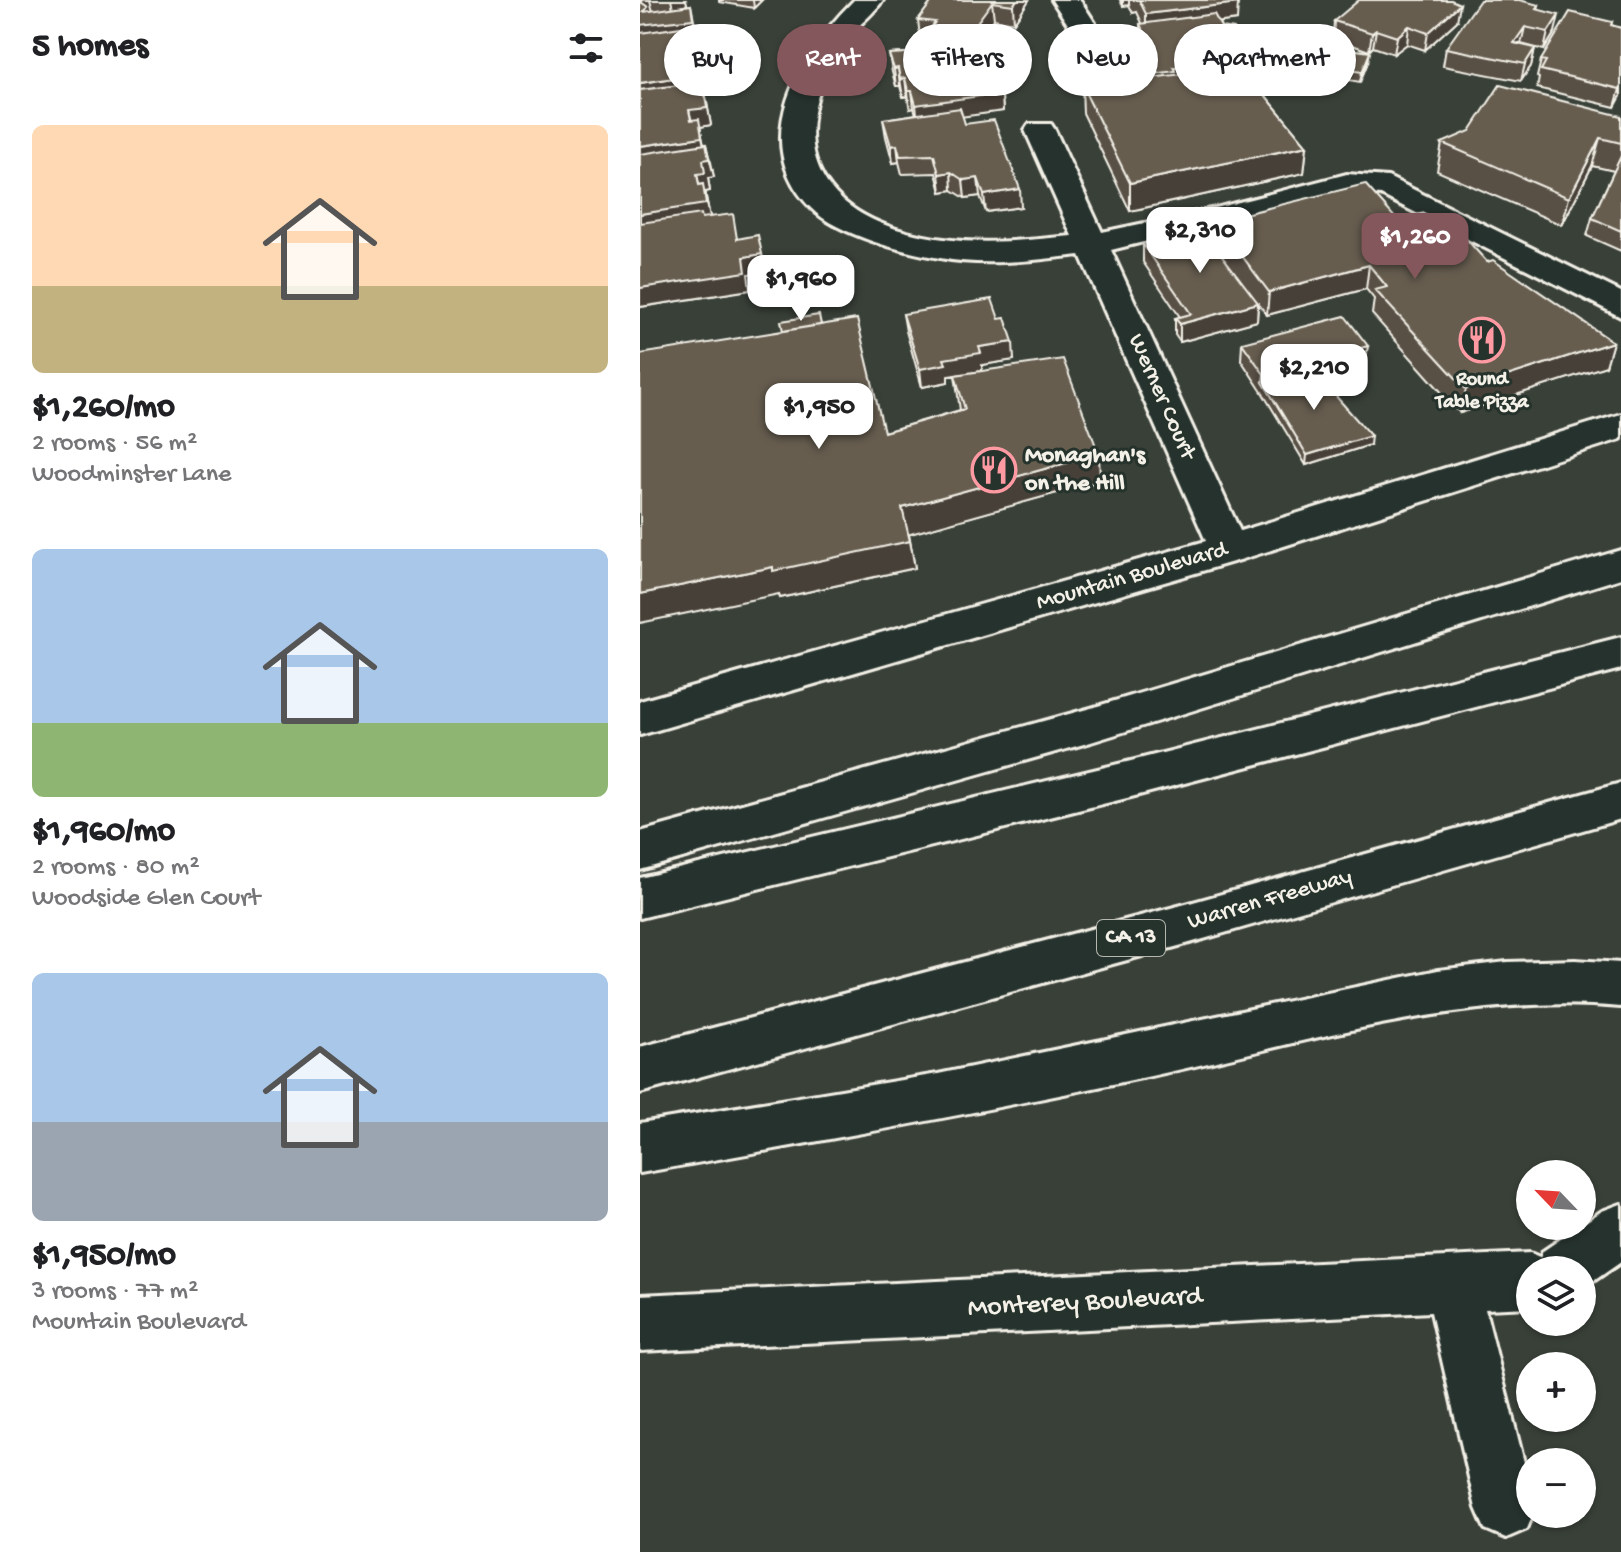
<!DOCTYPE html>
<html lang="en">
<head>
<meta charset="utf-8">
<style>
  :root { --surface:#fff; --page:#f6f6f6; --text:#202124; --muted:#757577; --accent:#84575d }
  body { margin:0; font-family:"Gochi Hand",sans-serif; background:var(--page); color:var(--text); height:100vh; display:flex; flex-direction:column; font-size:30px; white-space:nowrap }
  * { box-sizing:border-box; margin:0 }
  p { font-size:26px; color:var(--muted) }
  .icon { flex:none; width:44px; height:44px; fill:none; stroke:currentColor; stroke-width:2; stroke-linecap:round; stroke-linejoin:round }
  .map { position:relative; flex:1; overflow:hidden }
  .sheet { display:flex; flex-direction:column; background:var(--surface); width:640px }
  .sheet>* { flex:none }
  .guide { position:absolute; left:24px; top:24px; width:760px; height:72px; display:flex; gap:16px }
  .needle { width:52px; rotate:295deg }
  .fabs { position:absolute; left:876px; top:1160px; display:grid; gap:16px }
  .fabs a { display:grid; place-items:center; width:80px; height:80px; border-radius:50%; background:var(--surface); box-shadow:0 2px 6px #0004; font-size:40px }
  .price { position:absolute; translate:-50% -68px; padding:0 18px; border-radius:16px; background:#fff; color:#222; font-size:26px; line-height:52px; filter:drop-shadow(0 2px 4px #0008) }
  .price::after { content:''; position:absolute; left:50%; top:48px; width:24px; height:18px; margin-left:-12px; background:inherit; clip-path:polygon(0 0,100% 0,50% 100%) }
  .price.active { background:var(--accent); color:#fff }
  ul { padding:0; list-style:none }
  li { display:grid; align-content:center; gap:16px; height:424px; padding:0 32px }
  li span { display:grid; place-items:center; height:248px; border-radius:12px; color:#555 }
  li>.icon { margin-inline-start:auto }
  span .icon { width:144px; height:144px; fill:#fffc; stroke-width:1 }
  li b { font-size:34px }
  h2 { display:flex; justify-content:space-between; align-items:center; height:96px; padding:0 32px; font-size:34px }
  .pill { padding:0 28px; border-radius:36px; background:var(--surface); box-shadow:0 2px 6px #0004; font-size:28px; line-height:72px }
  .pill.active { background:var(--accent); color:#fff }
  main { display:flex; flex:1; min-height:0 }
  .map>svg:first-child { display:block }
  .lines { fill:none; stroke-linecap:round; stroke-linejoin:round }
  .minor-casing { stroke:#f4f1e8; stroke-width:6 }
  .highway-casing { stroke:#f4f1e8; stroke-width:6 }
  .minor { fill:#26332d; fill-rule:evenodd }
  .highway { fill:#26332d; fill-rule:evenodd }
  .wall { fill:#585045; stroke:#f4f1e8; stroke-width:2 }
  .shaded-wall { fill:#474138; stroke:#f4f1e8; stroke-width:2 }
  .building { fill:#665d50; stroke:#f4f1e8; stroke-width:2 }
  .labels { text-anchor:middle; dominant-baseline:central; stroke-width:6; stroke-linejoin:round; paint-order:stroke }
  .far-poi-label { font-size:20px; font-weight:bold; fill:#f4f1e8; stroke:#26332d }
  .shield { fill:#26332d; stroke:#b6b8b0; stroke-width:2 }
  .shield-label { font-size:22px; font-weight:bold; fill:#f4f1e8 }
  .street-label { font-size:24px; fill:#f4f1e8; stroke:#26332d }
  .poi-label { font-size:24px; font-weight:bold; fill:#f4f1e8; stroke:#26332d; text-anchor:start }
  .near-street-label { font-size:28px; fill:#f4f1e8; stroke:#26332d }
</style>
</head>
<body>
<main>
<section class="sheet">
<h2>5 homes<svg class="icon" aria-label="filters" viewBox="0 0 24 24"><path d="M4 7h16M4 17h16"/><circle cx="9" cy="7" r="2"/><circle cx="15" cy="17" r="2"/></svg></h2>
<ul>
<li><span style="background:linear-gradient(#ffd9b3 65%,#c2b280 0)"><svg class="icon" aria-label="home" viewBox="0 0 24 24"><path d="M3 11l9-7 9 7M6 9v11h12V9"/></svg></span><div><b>$1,260/mo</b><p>2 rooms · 56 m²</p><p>Woodminster Lane</p></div></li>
<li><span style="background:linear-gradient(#a9c7e8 70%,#8fb573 0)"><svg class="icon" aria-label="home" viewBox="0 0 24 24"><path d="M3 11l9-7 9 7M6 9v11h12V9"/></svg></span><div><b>$1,960/mo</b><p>2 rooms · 80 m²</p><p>Woodside Glen Court</p></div></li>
<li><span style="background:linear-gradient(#a9c7e8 60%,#9aa5b1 0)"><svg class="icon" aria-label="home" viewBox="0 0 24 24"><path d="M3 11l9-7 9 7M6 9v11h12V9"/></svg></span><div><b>$1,950/mo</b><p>3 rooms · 77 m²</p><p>Mountain Boulevard</p></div></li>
</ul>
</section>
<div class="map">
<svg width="981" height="1552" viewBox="0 0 981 1552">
  <rect width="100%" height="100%" fill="#394038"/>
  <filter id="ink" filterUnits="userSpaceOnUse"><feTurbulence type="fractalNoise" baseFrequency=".0125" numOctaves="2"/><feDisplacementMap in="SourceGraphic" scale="16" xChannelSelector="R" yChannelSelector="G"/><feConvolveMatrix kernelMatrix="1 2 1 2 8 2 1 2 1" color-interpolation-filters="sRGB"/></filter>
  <g filter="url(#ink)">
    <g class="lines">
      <g class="minor-casing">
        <path id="minor" d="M214,0H243C229,20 206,33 195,55C138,162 193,225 304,239C346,245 389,240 432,236L385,130L389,124H411L415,130L462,232L576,208L707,174L748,177L981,292V317L741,195L707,192L471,250L600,531L981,414V439L603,559L0,735V701L566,541L440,255C395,260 345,267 300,258C264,252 197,235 171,208C105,140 161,53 214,0Z
          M412,0H440L455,23L451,29H431Z
          M890,1253L909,1261L913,1270H890V1307L845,1309L890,1486V1514H893L887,1529L866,1538L845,1529L836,1508L791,1312L0,1351V1295Z"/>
      </g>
      <g class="highway-casing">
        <path id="highway" d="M981,550V578L451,742L0,870V832L451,708Z
          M981,637V669L491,797L0,918V878L491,761Z
          M981,783V819L546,944L0,1093V1047L546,904Z
          M935,960L981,963V1007C822,992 664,1043 511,1076C341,1112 171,1143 0,1173V1123L298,1074L798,970L867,962Z
          M981,1204V1262L942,1289V1270H895L903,1251L962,1211Z"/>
      </g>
      <use href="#minor" class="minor"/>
      <use href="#highway" class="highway"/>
    </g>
    <path class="wall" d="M0,0H46L47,4L46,6L61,49L74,72L78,90L65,92L71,125L60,127L64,145L71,162L74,177L68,178L70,191L65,192L70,217L98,239L126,271L108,274L110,290L0,307Z
      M79,0H122L114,8L79,2Z
      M293,0H389L374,23L354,19L335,44L368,75L369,93L362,97L363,111L322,116L325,124L381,207L346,212L340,196L325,198L312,190L301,192L296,173L262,174L259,162L253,163L246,137L243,119L276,114L274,108L270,109L267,96L263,97L260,86H256L252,72L249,54L295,51L291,47L290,39L280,37L278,20Z
      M480,0H596L597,20L579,22L581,27L602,42V43L636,58L634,76L612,79L667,146L664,173L490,211L443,113L442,86L453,85L448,71L447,54L481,50V43L500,40V24L502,23L497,12L493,13L489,5L483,6Z
      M899,5L898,10L915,32L904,50L881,44L895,48L891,66L881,81L803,66L806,48Z
      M694,21H817L785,50L767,44L754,54L733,47L729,51L693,38Z
      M972,22L971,25L981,28V96L975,107L897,88L899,78L897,77L901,60Z
      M728,62L720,82L674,74L675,65Z
      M981,116V251L947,236L952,218L974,171L952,166L922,225L797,171L802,143Z
      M756,219L803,236L847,262L973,342L966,366L820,413L732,314L734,299L726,289L627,315L618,303L617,321L540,342L535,335V318L540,317L503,262V244L575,245L576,221Z
      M263,314L359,319L374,360L342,365V371L308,376V382L282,387L266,331Z
      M181,325L244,432L320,410L315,375L460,481L269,534L275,568L140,598L139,594Z
      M602,343L725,364L679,376L730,445L666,465L622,392L601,360Z"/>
    <path class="shaded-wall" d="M3,0H10L13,12L51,5L62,59L44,52L43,43H0L1,2Z
      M31,0H46L47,4L35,16Z
      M113,0H122L114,8Z
      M377,0H389L374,23L373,5Z
      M483,0H489V5L483,6Z
      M352,2L354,19L329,53L323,46L324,54L312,56L310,38Z
      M598,3L597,20L506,32V14Z
      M820,4L817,21L785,50L788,33Z
      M919,15L915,32L904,50L908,32Z
      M769,26L767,44L754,54L757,37Z
      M885,27L881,44L874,43Z
      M736,30L733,47L729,51L732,33Z
      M895,48L891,66L881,81L885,64Z
      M730,52L728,62L720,82L722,72Z
      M636,58L634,76L563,85V68Z
      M561,64L560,81L458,99V81L534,67Z
      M258,68L260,86H256L254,69Z
      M74,72L78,90L65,92L71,125L60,127L66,155L0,164V146L56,138L49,110L0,102V83Z
      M368,75L369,93L362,97L363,111L278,123L276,105L358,82Z
      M265,78L267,96L263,97L260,79Z
      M981,87V96L975,107L980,89Z
      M268,91H272L274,108L270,109Z
      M960,138L952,166L922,225L929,198Z
      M66,144L74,177L68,178L70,191L65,192L71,222L0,232V214L63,203L57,174L63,160Z
      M257,145L259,162L253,163L251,146Z
      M667,146L664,173L490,211V183Z
      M311,172L312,190L301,192L299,174Z
      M338,178L340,196L325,198L323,180Z
      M380,189L381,207L346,212L344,195Z
      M122,254L126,271L108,274L110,290L0,307V288L104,257Z
      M729,265L726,289L627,315L629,292Z
      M618,303L617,321L540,342V324Z
      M373,342L374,360L342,365V371L308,376V382L282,387L280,369L304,359L339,347Z
      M973,342L966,366L820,413L826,389Z
      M728,346L725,364L628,390L623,382L624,374Z
      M731,436L730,445L666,465L667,455Z
      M459,454L460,481L267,535L262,508Z
      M270,541L275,568L140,598L139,594L0,623V594L133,567Z"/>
    <path class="building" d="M0,0H3L1,2L8,7L4,12L51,5L53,19L0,25Z
      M293,0H377L373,5L352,2L327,36L310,38L295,36L290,30L295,22L278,20Z
      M499,0H596L598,3L506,14Z
      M719,0H811L820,4L788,33L769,26L757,37L736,30L732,33L694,21Z
      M840,0H879L899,5L896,9L919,15L908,32L885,27L874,43L895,48L885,64L806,48Z
      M930,12L972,22L971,25L981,28V87L980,89L901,70L906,61L901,60Z
      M574,14L581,27L594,29L602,42L599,44L629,37L636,58L563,68L561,64L534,67L536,71L458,81L447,54L484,50L481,43L499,41L505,35L500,24Z
      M55,25L58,41L43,43L44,52L65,49L74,72L0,83V33Z
      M359,41L368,75L358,82L362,93L276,105L272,91H268L265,78L260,79L258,68L254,69L249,54L325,50L323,46Z
      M683,45L730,52L722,72L675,65Z
      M602,67L667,146L490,183L442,86Z
      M63,82L67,108L49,110L51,120L59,119L62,137L0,146V90Z
      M860,85L981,116V143L960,138L929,198L802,143L830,131Z
      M320,108L325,124L354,120L380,189L344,195L338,178L323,180L311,172L299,174L294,155L260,156L257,145L251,146L243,119Z
      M66,144L69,159L63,160L65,173L57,174L59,185L63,184L66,204L0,214V154Z
      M981,156V231L952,218Z
      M725,184L756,219L785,213L803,236L820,232L847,262L853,260L973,342L826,389L735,290L747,287L729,265L629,292L576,221Z
      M61,214L62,218L93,214L97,239L118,235L122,254L104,257L106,272L0,288V223Z
      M562,229L618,303L540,324L535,318L551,314L503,244Z
      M352,299L359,319L365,318L373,342L339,347L341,353L304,359L306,364L280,369L263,314Z
      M179,315L181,325L143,331L141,321Z
      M705,316L728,346L624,374L602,343Z
      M217,319L244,432L325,409L315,375L423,359L459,454L262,508L270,541L133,571V567L0,594V354Z
      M672,369L731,436L667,455L623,382Z"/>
  </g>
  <defs>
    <g id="restaurant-ring" transform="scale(2.3)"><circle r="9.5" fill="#26332d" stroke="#ff9aa2" stroke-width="1.5"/><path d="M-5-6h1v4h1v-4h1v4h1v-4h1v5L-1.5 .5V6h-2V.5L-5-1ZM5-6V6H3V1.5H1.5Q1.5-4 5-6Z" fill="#ff9aa2"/></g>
  </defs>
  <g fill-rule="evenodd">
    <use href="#restaurant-ring" x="842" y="340"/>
    <use href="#restaurant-ring" x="354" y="470"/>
  </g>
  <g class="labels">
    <g class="far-poi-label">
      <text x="842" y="380">Round<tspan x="842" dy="23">Table Pizza</tspan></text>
    </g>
    <rect class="shield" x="457" y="920" width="68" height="36" rx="6"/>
    <g class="shield-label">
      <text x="491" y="938">CA 13</text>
    </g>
    <g class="street-label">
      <text transform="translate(521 397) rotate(66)">Werner Court</text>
      <text transform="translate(492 577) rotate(-16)">Mountain Boulevard</text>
      <text transform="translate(630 900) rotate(-16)">Warren Freeway</text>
    </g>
    <g class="poi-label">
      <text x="385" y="456">Monaghan's<tspan x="385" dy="28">on the Hill</tspan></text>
    </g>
    <g class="near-street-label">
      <text transform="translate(445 1303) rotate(-3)">Monterey Boulevard</text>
    </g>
  </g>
</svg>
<div class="fabs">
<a><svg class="needle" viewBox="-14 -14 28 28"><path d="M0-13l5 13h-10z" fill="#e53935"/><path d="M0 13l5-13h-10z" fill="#757577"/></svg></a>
<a><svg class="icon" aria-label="layers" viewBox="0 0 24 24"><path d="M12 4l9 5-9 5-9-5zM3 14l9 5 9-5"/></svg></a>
<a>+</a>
<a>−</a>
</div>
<b class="price" style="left:560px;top:275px">$2,310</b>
<b class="price active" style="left:775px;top:281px">$1,260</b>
<b class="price" style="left:161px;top:323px">$1,960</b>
<b class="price" style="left:674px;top:412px">$2,210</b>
<b class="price" style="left:179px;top:451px">$1,950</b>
<div class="guide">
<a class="pill">Buy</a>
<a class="pill active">Rent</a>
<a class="pill">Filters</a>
<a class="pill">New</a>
<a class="pill">Apartment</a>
</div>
</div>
</main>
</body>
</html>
